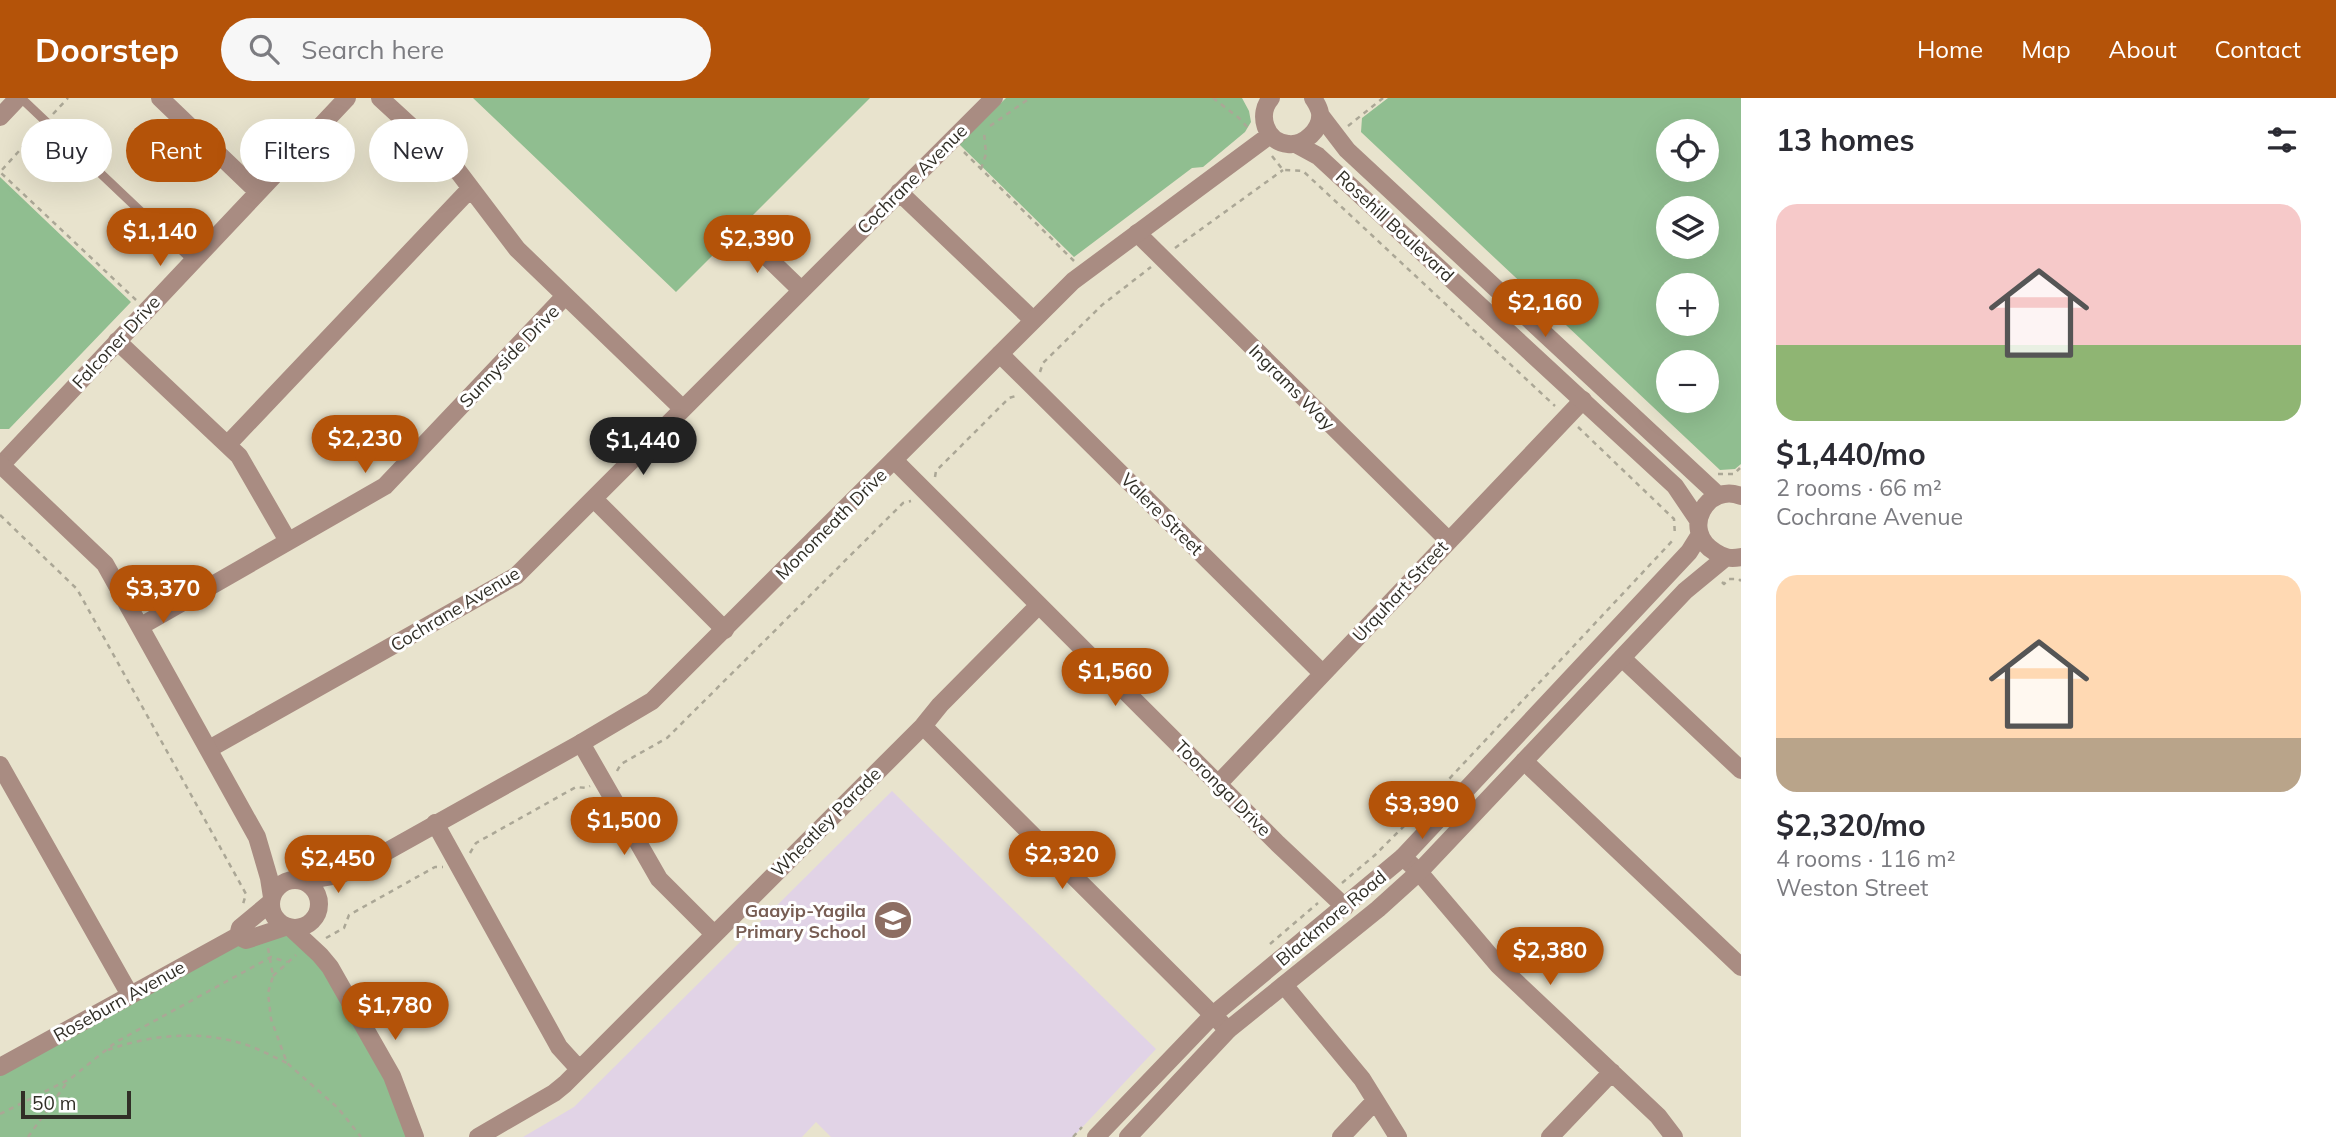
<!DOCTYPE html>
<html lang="en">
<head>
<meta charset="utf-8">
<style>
  :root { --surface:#fff; --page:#f7f7f7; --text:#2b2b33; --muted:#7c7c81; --accent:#b45309 }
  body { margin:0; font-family:Mulish,sans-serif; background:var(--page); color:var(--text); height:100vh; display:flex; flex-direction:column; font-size:26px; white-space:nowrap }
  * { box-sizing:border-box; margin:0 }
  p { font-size:23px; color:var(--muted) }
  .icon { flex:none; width:38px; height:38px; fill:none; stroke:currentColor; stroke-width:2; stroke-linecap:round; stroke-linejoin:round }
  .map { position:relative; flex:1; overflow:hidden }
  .panel { display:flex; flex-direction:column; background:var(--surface); width:595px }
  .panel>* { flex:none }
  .top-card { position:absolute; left:21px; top:21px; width:665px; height:63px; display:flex; gap:14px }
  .controls { position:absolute; left:1656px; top:21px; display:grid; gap:14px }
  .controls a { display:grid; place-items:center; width:63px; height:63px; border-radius:50%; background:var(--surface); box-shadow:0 7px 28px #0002; font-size:35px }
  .scale { position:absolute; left:21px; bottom:18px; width:110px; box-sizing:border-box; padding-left:7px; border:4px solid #312f27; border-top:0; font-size:19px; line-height:24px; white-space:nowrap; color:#312f27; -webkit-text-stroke:5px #fff; paint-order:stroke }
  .price { position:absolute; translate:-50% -60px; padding:0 16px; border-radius:24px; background:var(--accent); color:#fff; font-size:23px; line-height:46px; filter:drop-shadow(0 2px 4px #0008) }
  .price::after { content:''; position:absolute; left:50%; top:42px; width:21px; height:16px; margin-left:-10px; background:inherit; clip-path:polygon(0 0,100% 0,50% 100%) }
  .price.selected { background:#222; color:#fff }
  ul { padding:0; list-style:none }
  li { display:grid; align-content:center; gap:14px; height:371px; padding:0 35px }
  li span { display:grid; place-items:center; height:217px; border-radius:21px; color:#555 }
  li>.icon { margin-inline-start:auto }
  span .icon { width:126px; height:126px; fill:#fffc; stroke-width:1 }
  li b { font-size:30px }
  h2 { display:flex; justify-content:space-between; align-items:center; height:84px; padding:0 35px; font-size:30px }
  .tag { padding:0 24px; border-radius:32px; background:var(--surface); box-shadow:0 7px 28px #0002; font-size:24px; line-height:63px }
  .tag.selected { background:var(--accent); color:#fff }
  header { display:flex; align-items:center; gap:42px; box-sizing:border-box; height:98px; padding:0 35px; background:var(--accent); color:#fff }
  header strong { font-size:33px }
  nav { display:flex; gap:38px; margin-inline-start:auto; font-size:24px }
  .search { width:490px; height:63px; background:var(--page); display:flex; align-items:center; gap:18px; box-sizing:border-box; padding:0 24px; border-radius:38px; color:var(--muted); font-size:26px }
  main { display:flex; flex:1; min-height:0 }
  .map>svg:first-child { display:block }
  .education { fill:#e1d3e6 }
  .green { fill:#90be90; fill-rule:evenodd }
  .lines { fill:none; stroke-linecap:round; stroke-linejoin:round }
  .path { stroke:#aba796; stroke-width:2.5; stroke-dasharray:5 5; stroke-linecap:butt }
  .service { stroke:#a98c82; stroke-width:9 }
  .minor { stroke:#a98c82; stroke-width:18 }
  .tertiary { stroke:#a98c82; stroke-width:18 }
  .labels { text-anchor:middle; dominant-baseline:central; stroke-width:6; stroke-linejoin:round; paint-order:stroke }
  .street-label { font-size:18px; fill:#312f27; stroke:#fff }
  .education-label { font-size:18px; font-weight:bold; fill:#785e54; stroke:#fff; text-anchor:end }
</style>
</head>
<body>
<header>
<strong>Doorstep</strong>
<div class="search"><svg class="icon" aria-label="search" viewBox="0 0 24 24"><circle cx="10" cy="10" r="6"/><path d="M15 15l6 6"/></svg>Search here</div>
<nav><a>Home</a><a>Map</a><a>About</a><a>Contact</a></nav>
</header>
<main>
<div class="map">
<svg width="1741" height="1039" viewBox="0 0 1741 1039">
  <rect width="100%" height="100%" fill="#e8e3cd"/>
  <path class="education" d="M892,693L1156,951L1073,1039H831L816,1024L802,1039H523L574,1009Z"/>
  <path class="green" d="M473,0H870L676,194Z
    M1006,0H1242L1249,13L1251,24L1245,34L1203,69L1192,70L1074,159L959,46Z
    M1388,0H1741V366L1735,371L1720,372L1361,34L1362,20ZM1668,33H1706V72H1668ZM1668,110H1706V149H1668ZM1706,187V226H1668V187ZM1706,264V303H1668V264Z
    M0,79L131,204L9,331H0Z
    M285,829L320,857L415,1039H0V969L238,838Z"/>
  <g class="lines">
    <path class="path" d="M1213,0L1239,20L1250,32
      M53,16L68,0
      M990,28L1030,0
      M1348,28L1383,0
      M39,31L0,74L136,202
      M964,54L1074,163
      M1272,58L1283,72L1303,73L1555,308
      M981,71L986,56L984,34
      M1175,150L1283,72
      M1040,274L1043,265L1102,207L1151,169
      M1578,329L1674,421L1675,438
      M1718,376H1734L1740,370
      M935,379L936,373L1009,300L1019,297
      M0,417L77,491L246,796L243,806
      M1722,484L1724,486L1729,481H1739L1741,483
      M617,673L621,666L667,640L903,405L911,403
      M470,755L476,745L576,689L586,690L590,688
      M1342,785L1375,757L1419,713L1675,440
      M326,840L344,830L349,817L435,769H443
      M1270,846L1318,805
      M268,850L273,878L268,895L271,921L287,965L338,1010L361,1039
      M273,878L296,857
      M108,952C152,936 202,932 247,947C261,952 274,959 287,965
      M0,1016L70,981L116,944L271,859L287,864
      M28,1039L68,983
      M1073,1039L1082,1029"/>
    <path class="service" d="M21,0L193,163"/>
    <path class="minor" d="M160,0L258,94
      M380,0L454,68L517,151L683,311
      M899,94L1033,222
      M741,134L801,192
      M1137,135L1448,442
      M117,243L239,358L288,443
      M1000,256L1322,575
      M228,346L470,91
      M894,362L1278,746L1345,809
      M1,367L347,0
      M594,401L725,532
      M141,528L385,388L565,198
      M1622,560L1741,672
      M923,628L1228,932
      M581,645L659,781L714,836
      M209,651L516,478L994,0
      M1524,663L1741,869
      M0,667L130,897
      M1219,685L1583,302
      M435,725L559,949L579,971
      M1403,759L1419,774L1498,867L1658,1018L1674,1039
      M1284,887L1362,981L1398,1039
      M478,1039L554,995L565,986L923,628L940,607L1039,507
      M1341,1039L1375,1003
      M1550,1039L1612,974"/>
    <path class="tertiary" d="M1271,0C1257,16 1265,44 1288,46C1304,48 1322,31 1320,15C1319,9 1316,5 1313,0
      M1321,18L1347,52L1718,397
      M0,19L18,0
      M1296,46L1318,58L1675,388L1698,422
      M0,366L105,466L257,739L269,780L272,799
      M1741,398C1708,384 1679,432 1715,454C1724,460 1731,461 1741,459
      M271 806a24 24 0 1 1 48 0a24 24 0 1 1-48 0Z
      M304,783L339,777L359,769L581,645L652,603L1073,183L1270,37
      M291,830L320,857L330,869L392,978L415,1039
      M238,838L246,842L285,829
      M0,969L238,838L240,830L270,805
      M1096,1039L1213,917L1403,759L1689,454L1699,438
      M1128,1039L1228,932L1378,811L1419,774L1685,493L1725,460"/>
  </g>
  <defs>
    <g id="school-disc" transform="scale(2.0125)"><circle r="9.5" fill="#8d6e63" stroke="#fff"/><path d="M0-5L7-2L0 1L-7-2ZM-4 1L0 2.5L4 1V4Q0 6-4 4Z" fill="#fff"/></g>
  </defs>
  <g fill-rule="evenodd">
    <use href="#school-disc" x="893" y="822"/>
  </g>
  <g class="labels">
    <g class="street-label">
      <text transform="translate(912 81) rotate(-45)">Cochrane Avenue</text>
      <text transform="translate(1395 128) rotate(43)">Rosehill Boulevard</text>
      <text transform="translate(116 244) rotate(-47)">Falconer Drive</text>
      <text transform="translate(509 258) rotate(-46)">Sunnyside Drive</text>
      <text transform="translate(1292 289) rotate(45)">Ingrams Way</text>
      <text transform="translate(1162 416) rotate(45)">Valere Street</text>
      <text transform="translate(831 426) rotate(-45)">Monomeath Drive</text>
      <text transform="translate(1400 493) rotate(-47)">Urquhart Street</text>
      <text transform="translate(455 511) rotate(-31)">Cochrane Avenue</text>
      <text transform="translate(1223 690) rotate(45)">Tooronga Drive</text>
      <text transform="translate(826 724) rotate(-45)">Wheatley Parade</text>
      <text transform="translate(1331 820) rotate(-40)">Blackmore Road</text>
      <text transform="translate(119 903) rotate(-29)">Roseburn Avenue</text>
    </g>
    <g class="education-label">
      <text x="866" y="812">Gaayip-Yagila<tspan x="866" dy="21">Primary School</tspan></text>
    </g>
  </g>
</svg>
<div class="controls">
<a><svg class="icon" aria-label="locate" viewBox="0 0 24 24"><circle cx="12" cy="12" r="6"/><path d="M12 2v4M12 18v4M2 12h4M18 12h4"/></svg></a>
<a><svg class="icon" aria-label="layers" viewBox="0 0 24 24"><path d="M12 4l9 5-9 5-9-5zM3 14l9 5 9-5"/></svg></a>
<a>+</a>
<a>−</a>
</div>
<div class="scale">50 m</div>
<b class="price" style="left:160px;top:170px">$1,140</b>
<b class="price" style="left:757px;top:177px">$2,390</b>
<b class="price" style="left:1545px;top:241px">$2,160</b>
<b class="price" style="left:365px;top:377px">$2,230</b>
<b class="price selected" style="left:643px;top:379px">$1,440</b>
<b class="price" style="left:163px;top:527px">$3,370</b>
<b class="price" style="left:1115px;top:610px">$1,560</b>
<b class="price" style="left:1422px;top:743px">$3,390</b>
<b class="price" style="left:624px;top:759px">$1,500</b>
<b class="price" style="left:1062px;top:793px">$2,320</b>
<b class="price" style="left:338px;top:797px">$2,450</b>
<b class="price" style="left:1550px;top:889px">$2,380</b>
<b class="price" style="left:395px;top:944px">$1,780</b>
<div class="top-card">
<a class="tag">Buy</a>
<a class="tag selected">Rent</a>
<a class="tag">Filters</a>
<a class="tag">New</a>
</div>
</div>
<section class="panel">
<h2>13 homes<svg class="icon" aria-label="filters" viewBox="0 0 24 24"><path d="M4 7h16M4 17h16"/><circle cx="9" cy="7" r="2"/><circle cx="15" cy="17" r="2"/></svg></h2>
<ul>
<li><span style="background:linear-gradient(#f6c9c9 65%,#8fb573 0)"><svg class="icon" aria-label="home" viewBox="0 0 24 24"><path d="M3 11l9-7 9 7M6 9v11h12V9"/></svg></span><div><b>$1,440/mo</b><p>2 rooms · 66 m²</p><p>Cochrane Avenue</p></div></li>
<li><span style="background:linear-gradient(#ffd9b3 75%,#b9a48a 0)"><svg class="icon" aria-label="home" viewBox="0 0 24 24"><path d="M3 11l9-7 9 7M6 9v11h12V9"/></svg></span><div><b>$2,320/mo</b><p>4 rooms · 116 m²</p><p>Weston Street</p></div></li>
</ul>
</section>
</main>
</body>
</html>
